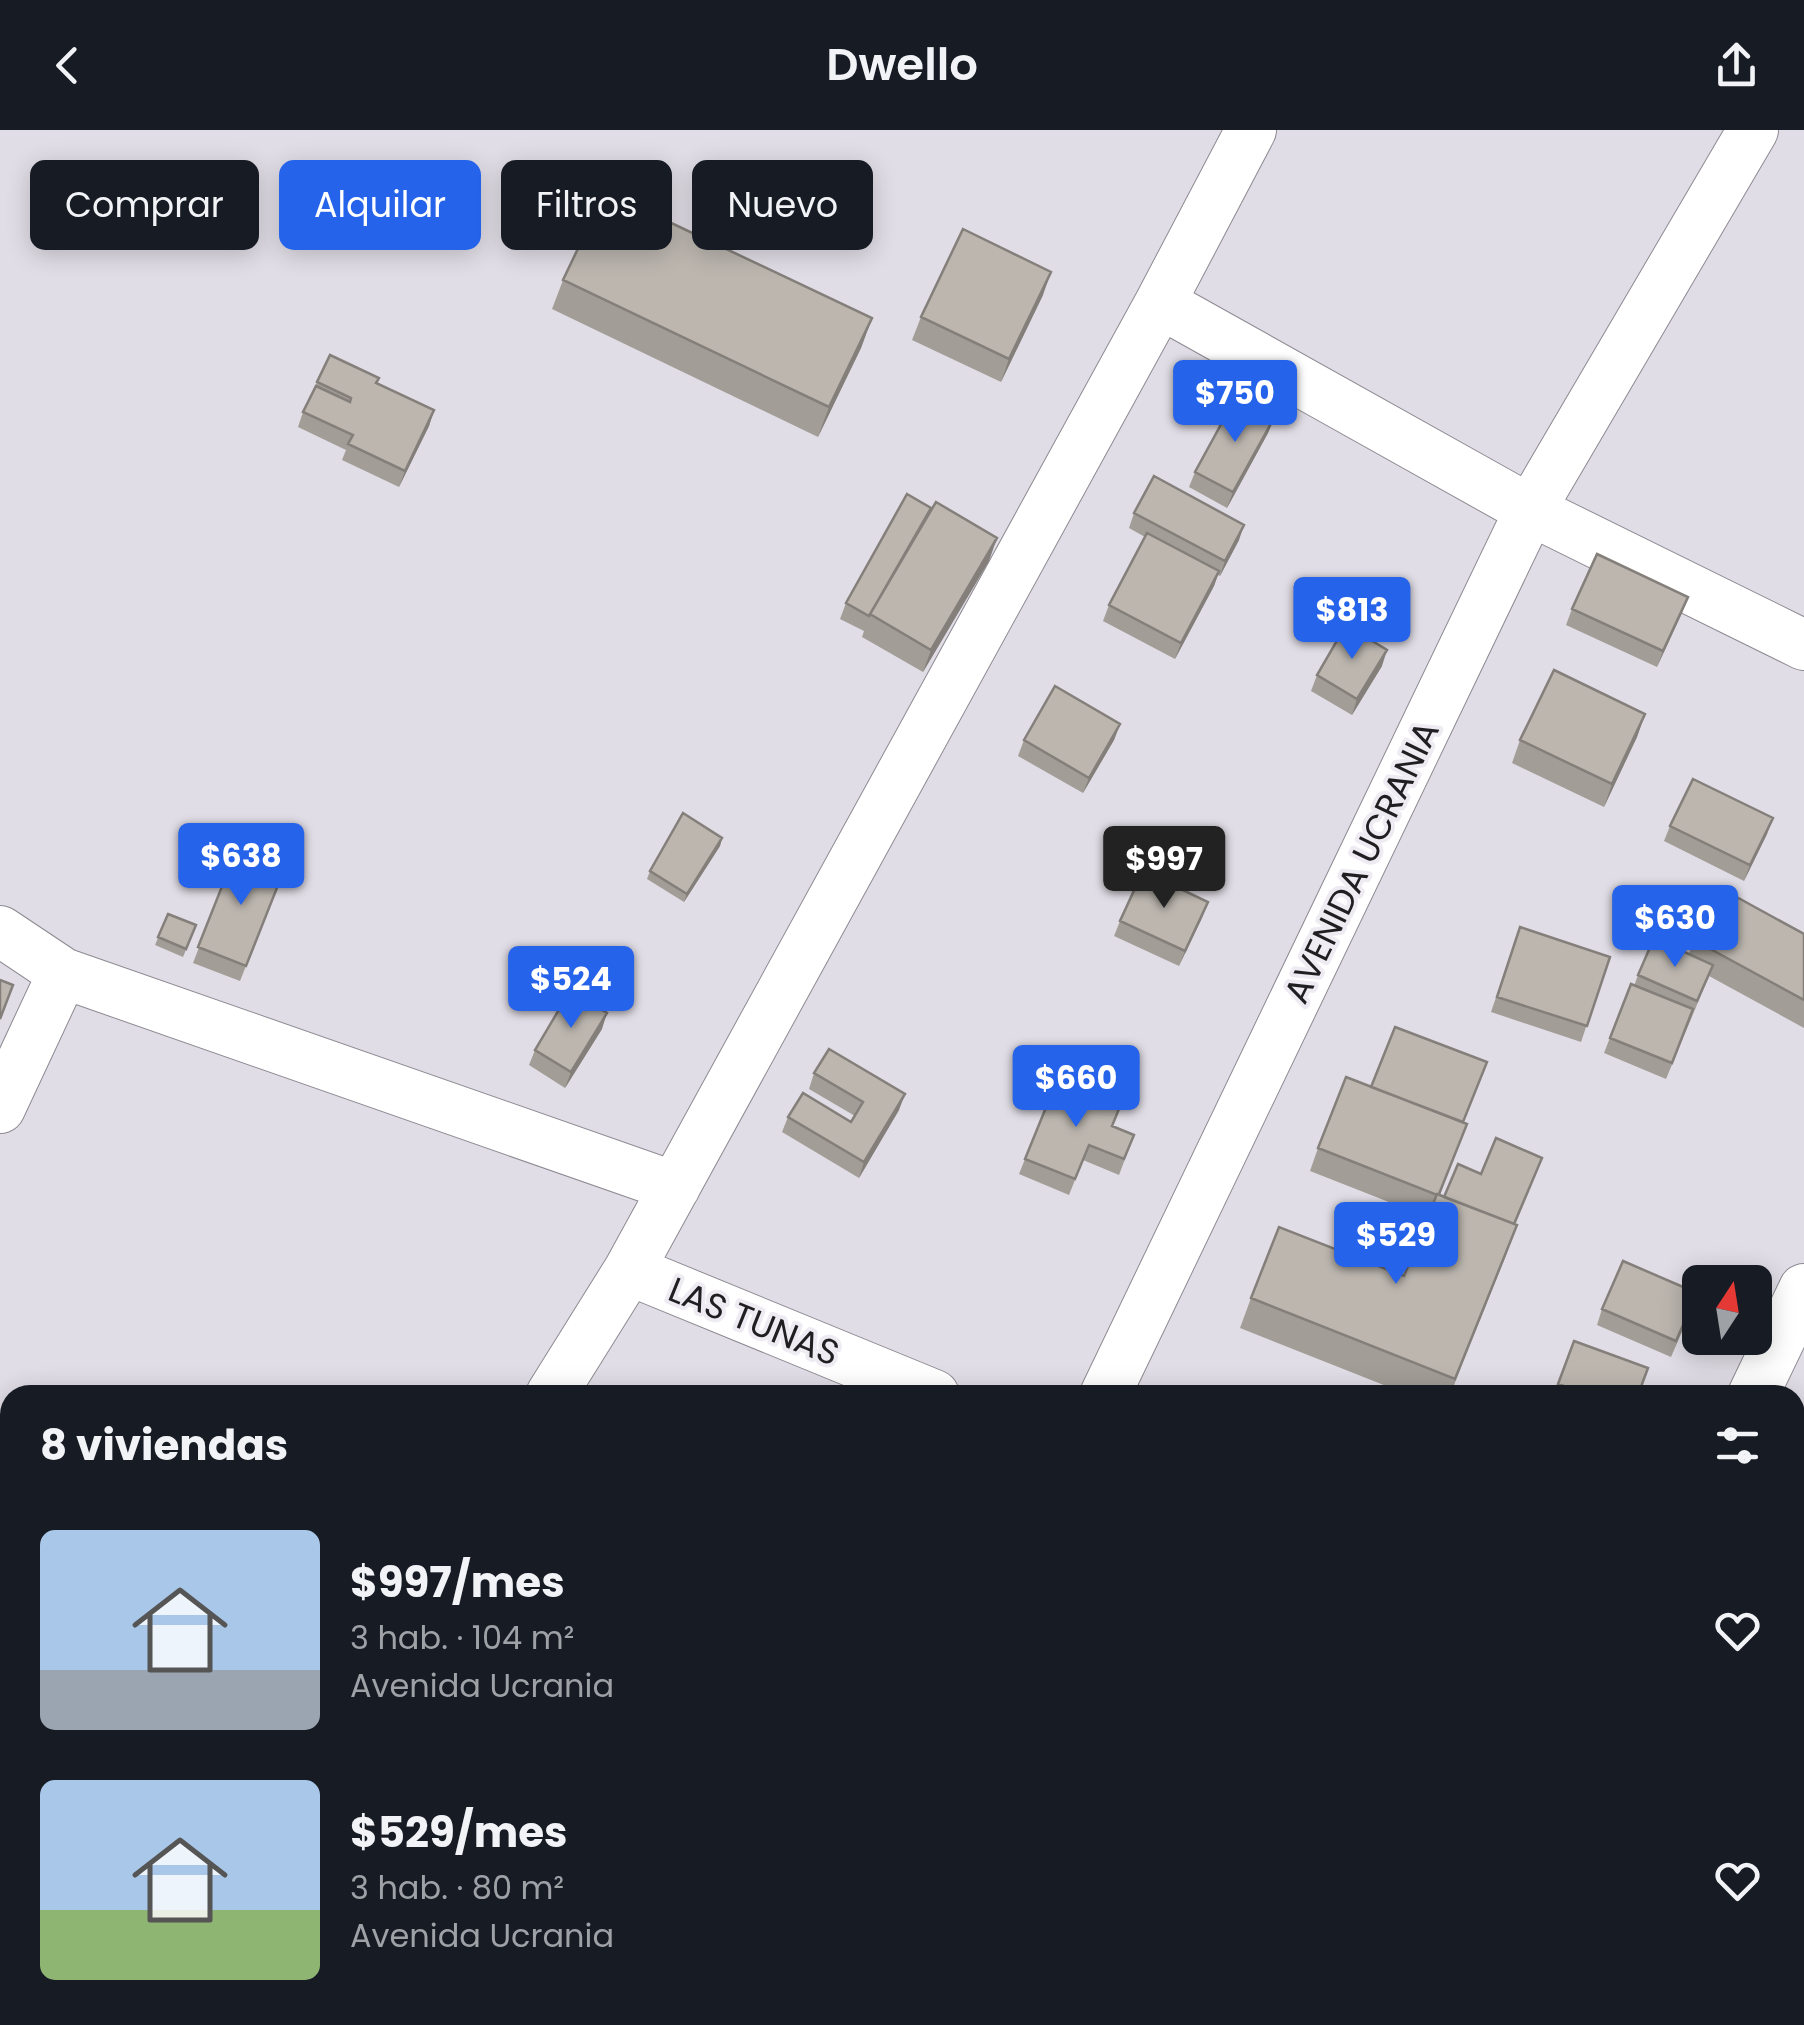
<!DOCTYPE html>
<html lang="es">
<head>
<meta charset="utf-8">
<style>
  :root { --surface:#171b24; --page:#20242c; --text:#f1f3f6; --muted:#9ea1a6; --accent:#2563eb }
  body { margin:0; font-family:Poppins,sans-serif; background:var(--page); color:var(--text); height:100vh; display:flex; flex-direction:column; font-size:38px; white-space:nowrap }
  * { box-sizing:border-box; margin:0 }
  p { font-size:32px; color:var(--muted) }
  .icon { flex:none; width:55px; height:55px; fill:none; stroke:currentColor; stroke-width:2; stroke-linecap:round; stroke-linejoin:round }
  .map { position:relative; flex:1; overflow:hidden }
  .details { position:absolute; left:0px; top:1255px; width:1805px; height:640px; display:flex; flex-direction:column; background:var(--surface); border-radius:30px 30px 0 0; box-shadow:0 5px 25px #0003 }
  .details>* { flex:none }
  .guide { position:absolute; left:30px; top:30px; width:1000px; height:90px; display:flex; gap:20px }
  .needle { width:65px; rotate:12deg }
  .tools { position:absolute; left:1682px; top:1135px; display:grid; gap:20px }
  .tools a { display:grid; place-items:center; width:90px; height:90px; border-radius:15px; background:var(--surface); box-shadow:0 5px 25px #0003; font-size:50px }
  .price { position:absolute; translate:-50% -85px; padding:0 22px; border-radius:10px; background:var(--accent); color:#fff; font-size:32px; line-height:65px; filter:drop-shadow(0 2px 5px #0008) }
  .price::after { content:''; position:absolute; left:50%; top:60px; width:30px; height:22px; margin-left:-15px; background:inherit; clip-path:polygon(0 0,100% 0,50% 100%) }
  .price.active { background:#222; color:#fff }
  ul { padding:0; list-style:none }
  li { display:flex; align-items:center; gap:30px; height:250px; padding:0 40px }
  li span { display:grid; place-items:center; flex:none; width:280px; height:200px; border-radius:15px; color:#555 }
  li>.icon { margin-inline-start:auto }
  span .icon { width:120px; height:120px; fill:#fffc; stroke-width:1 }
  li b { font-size:42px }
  h2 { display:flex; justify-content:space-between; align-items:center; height:120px; padding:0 40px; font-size:42px }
  .chip { padding:0 35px; border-radius:15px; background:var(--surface); box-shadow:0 5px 25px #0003; font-size:35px; line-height:90px }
  .chip.active { background:var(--accent); color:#fff }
  header { display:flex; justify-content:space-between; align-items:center; height:130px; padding:0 40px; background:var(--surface); font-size:45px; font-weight:600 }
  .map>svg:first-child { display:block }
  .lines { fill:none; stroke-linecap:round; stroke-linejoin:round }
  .minor-casing { stroke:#8d8a92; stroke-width:52 }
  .minor { stroke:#fff; stroke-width:50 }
  .wall { fill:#a29d96 }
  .shaded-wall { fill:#847f7a }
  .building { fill:#bcb6af; stroke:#847f7a; stroke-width:2.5 }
  .labels { text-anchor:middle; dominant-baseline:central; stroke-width:8; stroke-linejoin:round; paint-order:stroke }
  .street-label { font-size:35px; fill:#1f1e21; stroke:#eeebf3 }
</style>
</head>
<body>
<header><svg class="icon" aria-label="back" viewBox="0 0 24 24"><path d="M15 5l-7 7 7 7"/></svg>Dwello<svg class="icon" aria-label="share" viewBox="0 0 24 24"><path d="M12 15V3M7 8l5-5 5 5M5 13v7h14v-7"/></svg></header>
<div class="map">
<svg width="1804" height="1895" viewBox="0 0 1804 1895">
  <rect width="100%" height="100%" fill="#e1dde6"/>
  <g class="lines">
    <g class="minor-casing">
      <path id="minor" d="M1160,173L1530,380L1804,515
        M0,801L63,843L675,1057
        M0,978L63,843
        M629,1140L934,1265
        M551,1265L629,1140L1160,173L1251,0
        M1105,1265L1530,380L1753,0
        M1753,1265L1804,1159
        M1795,1607L1804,1611
        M0,1793L10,1798
        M197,1885L219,1895
        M369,1885L392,1895
        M815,1895L819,1885
        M1448,1895L1453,1885"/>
    </g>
    <use href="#minor" class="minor"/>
  </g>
  <path class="wall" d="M563,150L872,188L861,218L818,307L552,179Z
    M1043,165L1001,252L912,210L921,187Z
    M330,225L377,253L434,280L429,296L399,357L342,330L346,320L298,297L303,282Z
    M1274,288L1268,303L1227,378L1189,357L1195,342Z
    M931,378L989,431L923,542L862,507L864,501L840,489L846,473Z
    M1134,383L1239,410L1220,446L1218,445L1214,456L1175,529L1103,491L1109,475L1145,407L1129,398Z
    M1688,467L1657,537L1566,495L1572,479Z
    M1382,536L1352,585L1311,561L1317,545Z
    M1645,584L1637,607L1604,677L1512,633L1520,610Z
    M1120,594L1114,610L1083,663L1018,626L1024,610Z
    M1670,696L1767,704L1744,751L1664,711Z
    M722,708L720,716L684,772L647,749L650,741Z
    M236,721L284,740L240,851L193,833Z
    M1208,772L1179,836L1114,806L1120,791Z
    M168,784L196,795L183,827L155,815Z
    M1520,797L1610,827L1581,912L1491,882Z
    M1804,804V898L1709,846L1666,949L1604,923L1631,854L1634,856L1638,845L1689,824L1694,810Z
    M602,899L565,958L529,935L535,920Z
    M814,943L899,980L859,1048L782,1002L788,987L851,992L855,986L809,959Z
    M1464,993L1440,1065L1444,1067L1481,1044L1542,1028L1515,1095L1506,1125L1450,1265H1409L1240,1198L1251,1168L1404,1146L1427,1087L1310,1041L1318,1018Z
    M1113,996L1134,1005L1119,1045L1083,1030L1069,1065L1019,1044L1025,1029Z
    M1602,1179H1692L1671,1227L1597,1195Z
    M1574,1211L1638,1265H1554Z
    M1804,1766V1782L1799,1780Z"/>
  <path class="shaded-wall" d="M1051,142L1043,165L1001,252L1009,229Z
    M872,188L861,218L818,307L829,277Z
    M434,280L429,296L399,357L405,341Z
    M1274,288L1268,303L1227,378L1233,362Z
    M1244,395L1239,410L1220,446L1225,431Z
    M997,408L989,431L923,542L931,520Z
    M1219,441L1214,456L1175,529L1181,513Z
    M1688,467L1682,483L1657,537L1663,521Z
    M1387,520L1382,536L1352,585L1357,569Z
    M1645,584L1637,607L1604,677L1612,654Z
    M1120,594L1114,610L1083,663L1089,648Z
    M1773,688L1767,704L1744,751L1750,735Z
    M722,708L720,716L684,772L687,764Z
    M1208,772L1202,788L1179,836L1185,821Z
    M607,883L602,899L565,958L571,942Z
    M905,964L899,980L859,1048L864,1032Z
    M1517,1095L1506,1125L1449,1265Z"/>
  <path class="building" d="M629,73L872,188L829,277L563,150L593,87L617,98Z
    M963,99L1051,142L1009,229L921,187Z
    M330,225L379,248L376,253L434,280L405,341L348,314L353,305L303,282L316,256L350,272L351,268L317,252Z
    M1236,267L1274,288L1233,362L1195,342Z
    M1154,346L1244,395L1225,431L1134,383Z
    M907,364L931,378L869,486L846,473Z
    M936,372L997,408L931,520L870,484Z
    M1147,403L1219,441L1181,513L1109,475Z
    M1597,424L1688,467L1663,521L1572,479Z
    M1346,495L1387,520L1357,569L1317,545Z
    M1554,540L1645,584L1612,654L1520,610Z
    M1055,556L1120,594L1089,648L1024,610Z
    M1693,649L1773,688L1750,735L1670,696Z
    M683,683L722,708L687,764L650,741Z
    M236,721L284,740L246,836L198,817Z
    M1143,741L1208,772L1185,821L1120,791Z
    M1722,759L1804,804V870L1694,810Z
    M168,784L196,795L186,819L158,807Z
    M1520,797L1610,827L1587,896L1497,867Z
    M1654,808L1713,835L1697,871L1638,845Z
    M0,850L13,855L0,889Z
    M1631,854L1693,879L1672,933L1610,908Z
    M570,861L607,883L571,942L535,920Z
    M1395,897L1487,932L1463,992L1371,957Z
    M829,919L905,964L864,1032L788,987L803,963L851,992L863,972L814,943Z
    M1346,947L1467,994L1439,1064L1437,1065L1318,1018Z
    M1058,948L1121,974L1112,996L1134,1005L1124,1029L1089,1015L1075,1049L1025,1029Z
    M1496,1008L1542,1028L1514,1094L1444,1067L1458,1034L1481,1044Z
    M1437,1064L1517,1095L1455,1249L1251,1168L1279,1097L1404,1146Z
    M1623,1131L1697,1163L1676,1211L1602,1179Z
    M1574,1211L1648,1238L1638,1265H1589L1558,1254Z
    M1795,1447L1804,1451V1458L1795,1482Z"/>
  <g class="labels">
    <g class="street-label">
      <text transform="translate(1361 732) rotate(-64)">AVENIDA UCRANIA</text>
      <text transform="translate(754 1191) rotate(22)">LAS TUNAS</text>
    </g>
  </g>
</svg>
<div class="tools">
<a><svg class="needle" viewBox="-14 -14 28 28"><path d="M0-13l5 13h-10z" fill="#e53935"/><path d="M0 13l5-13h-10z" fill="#9ea1a6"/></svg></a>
</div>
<b class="price" style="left:1235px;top:315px">$750</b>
<b class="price" style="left:1352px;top:532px">$813</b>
<b class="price" style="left:241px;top:778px">$638</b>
<b class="price active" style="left:1164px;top:781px">$997</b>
<b class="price" style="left:1675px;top:840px">$630</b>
<b class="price" style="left:571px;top:901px">$524</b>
<b class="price" style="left:1076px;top:1000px">$660</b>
<b class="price" style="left:1396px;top:1157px">$529</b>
<div class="guide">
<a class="chip">Comprar</a>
<a class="chip active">Alquilar</a>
<a class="chip">Filtros</a>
<a class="chip">Nuevo</a>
</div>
<section class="details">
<h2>8 viviendas<svg class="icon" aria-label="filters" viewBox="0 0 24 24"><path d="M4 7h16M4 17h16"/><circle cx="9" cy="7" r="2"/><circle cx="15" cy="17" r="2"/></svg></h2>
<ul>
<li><span style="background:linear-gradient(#a9c7e8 70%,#9aa5b1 0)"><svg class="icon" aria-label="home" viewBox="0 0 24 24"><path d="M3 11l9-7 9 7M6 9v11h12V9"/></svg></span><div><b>$997/mes</b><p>3 hab. · 104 m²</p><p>Avenida Ucrania</p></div><svg class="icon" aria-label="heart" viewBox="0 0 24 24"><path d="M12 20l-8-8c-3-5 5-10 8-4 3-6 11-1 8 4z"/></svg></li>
<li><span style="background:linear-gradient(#a9c7e8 65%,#8fb573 0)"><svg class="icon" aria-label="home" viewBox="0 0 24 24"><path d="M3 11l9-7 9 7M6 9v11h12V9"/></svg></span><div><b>$529/mes</b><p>3 hab. · 80 m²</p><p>Avenida Ucrania</p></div><svg class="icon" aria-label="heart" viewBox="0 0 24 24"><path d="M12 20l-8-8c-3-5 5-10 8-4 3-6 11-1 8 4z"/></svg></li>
</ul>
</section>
</div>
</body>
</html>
